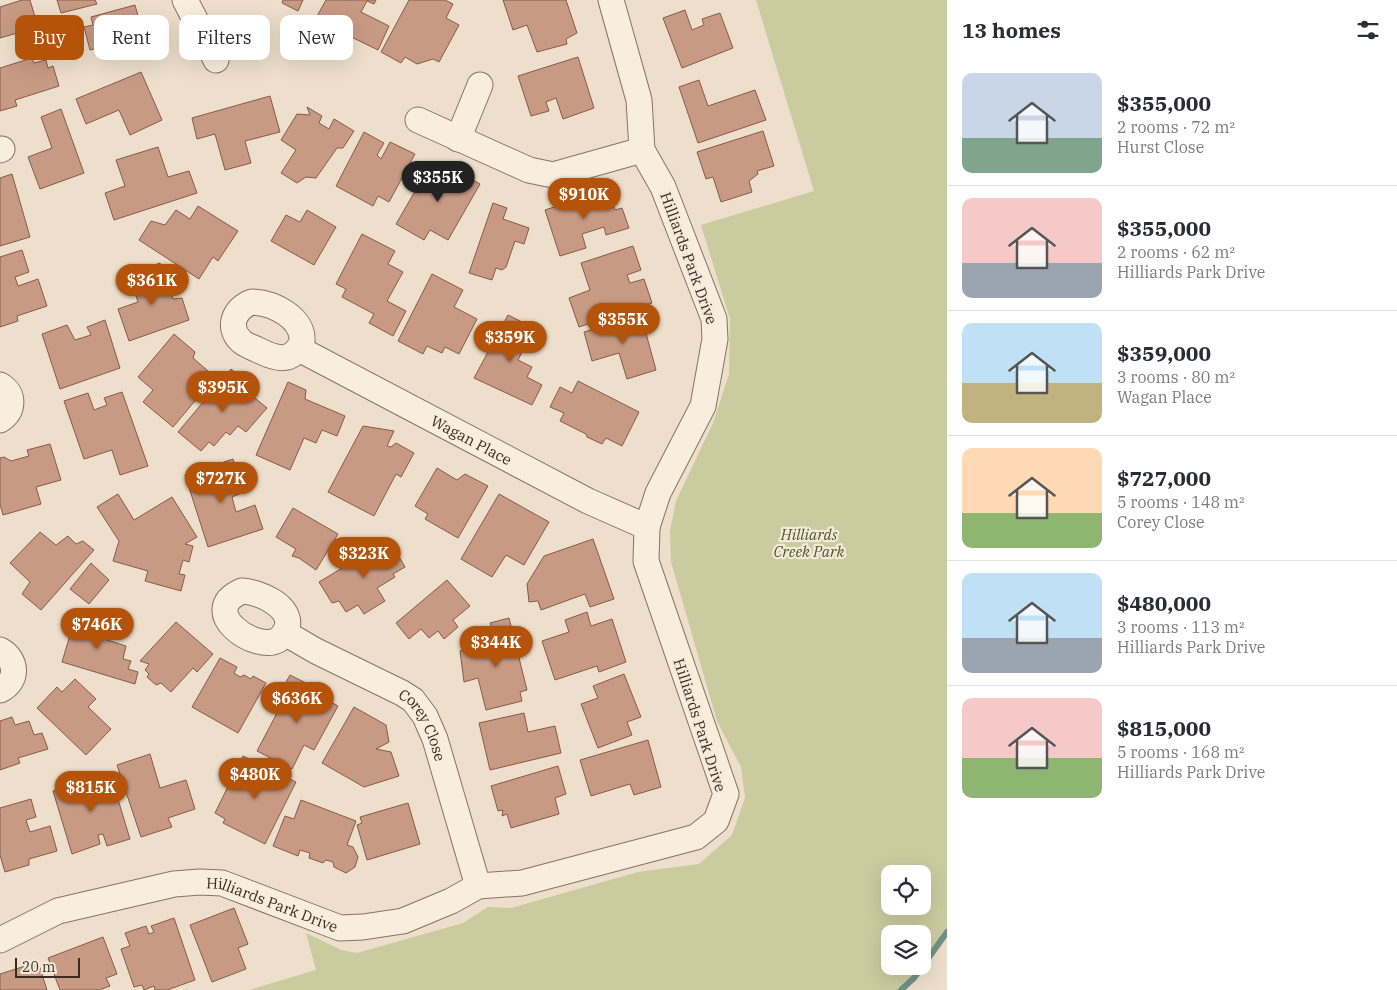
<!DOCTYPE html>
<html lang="en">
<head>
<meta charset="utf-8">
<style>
  :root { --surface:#fff; --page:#f7f7f7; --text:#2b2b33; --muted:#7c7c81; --line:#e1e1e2; --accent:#b45309 }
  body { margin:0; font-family:"IBM Plex Serif",serif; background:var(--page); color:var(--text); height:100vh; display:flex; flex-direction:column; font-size:19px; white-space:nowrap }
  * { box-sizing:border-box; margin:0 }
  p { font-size:16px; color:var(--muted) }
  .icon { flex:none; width:28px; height:28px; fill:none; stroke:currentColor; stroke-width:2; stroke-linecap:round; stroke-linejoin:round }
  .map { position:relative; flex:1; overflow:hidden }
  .details { display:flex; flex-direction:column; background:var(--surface); width:450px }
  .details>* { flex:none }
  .hud { position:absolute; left:15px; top:15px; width:475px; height:45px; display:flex; gap:10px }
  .fabs { position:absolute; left:881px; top:865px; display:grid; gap:10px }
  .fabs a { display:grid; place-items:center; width:50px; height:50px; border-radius:10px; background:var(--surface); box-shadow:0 5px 20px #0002; font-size:25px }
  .scale { position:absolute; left:15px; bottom:12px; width:65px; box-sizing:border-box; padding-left:5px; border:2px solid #3b2c22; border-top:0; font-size:14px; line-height:18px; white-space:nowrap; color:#3b2c22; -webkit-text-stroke:4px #f4eada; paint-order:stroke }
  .price { position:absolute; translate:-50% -42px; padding:0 11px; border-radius:18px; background:var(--accent); color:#fff; font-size:16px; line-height:32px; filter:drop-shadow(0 1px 2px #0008) }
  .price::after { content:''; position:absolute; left:50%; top:30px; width:15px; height:11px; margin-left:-8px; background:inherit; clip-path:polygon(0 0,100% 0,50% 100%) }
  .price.on { background:#222; color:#fff }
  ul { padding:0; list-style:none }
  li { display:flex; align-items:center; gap:15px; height:125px; padding:0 15px }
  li+li { border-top:1px solid var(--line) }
  li span { display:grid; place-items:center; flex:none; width:140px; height:100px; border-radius:10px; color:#555 }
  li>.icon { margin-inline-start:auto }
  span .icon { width:60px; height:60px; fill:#fffc; stroke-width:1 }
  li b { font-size:21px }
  h2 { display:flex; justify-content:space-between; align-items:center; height:60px; padding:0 15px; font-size:21px }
  .chip { padding:0 18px; border-radius:10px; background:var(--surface); box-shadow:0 5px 20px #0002; font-size:18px; line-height:45px }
  .chip.on { background:var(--accent); color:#fff }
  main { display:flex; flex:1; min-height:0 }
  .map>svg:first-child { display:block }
  .green { fill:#cacb9f; fill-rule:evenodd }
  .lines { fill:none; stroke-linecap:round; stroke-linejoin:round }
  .stream { stroke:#729086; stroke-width:6 }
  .building { fill:#c89a84; stroke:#875a47 }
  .street-casing { stroke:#897260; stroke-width:27 }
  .street { stroke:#f8eede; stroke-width:25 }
  .labels { text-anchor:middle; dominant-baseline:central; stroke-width:4.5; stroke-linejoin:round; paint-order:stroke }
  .street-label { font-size:15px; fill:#3b2c22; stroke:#f4eada }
  .park-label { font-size:15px; font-style:italic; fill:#4f562a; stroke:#f4eada }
</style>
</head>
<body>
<main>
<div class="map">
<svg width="947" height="990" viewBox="0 0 947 990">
  <rect width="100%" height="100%" fill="#eddfcb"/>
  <path class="green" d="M756,0H947V932L914,978L901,990H249L316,970L306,933L341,950L357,953L463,923L488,907L511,908L638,872L699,864L732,835L745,798L741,767L717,721L671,562L670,531L676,501L713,423L729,374L730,319L701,225L814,191ZM890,874H922V906H890ZM890,934H922V966H890Z"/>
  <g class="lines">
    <path class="stream" d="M901,990L914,978L947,932"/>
  </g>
  <path class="building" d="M22,0H30L38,27L0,38V7Z
    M57,0H95L97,4L61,13Z
    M283,0H303L298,11L282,3Z
    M326,0H376L374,4L367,1L361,12L389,26L378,50L339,31L331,33L321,31L316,18Z
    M409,0H445L453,4L446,18L459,25L439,62L433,59L417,64L405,57L401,63L381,52Z
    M503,0H566L577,33L566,39L567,44L537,52L527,25L513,30Z
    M135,5L148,52L129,57L125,41L90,50L84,27L93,25L91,17Z
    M685,10L692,30L704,25L702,19L720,13L733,48L682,68L663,18Z
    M578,57L594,108L563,119L556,98L546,102L549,111L531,116L518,76Z
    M32,58L34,63L46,60L48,68L53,66L59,86L15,100L17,106L0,111V68Z
    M141,72L162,120L130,135L119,110L86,124L76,99Z
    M699,80L708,106L755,90L766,120L698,143L679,87Z
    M270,96L280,132L245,141L251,163L225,170L215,134L197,139L192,118Z
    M307,107L322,116L319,123L329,129L334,119L354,131L343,148H337L316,178L306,177L297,183L281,173L296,150L281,140L297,114L310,115Z
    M61,109L84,173L40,189L28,157L52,148L41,117Z
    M763,131L774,166L757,171L758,174L749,181L752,192L721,202L713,177L706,179L697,152Z
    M364,132L384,143L377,155L381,159L390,142L415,154L389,202L378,196L373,206L336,186Z
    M158,147L168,177L189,171L197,193L114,220L105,193L125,186L116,160Z
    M444,164L480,184L448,240L430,230L424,240L396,224L428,169L438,174Z
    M12,174L30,237L0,246V178Z
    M608,189L615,210L622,208L629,228L606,235L604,227L582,234L586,248L560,256L545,210Z
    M493,203L507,208L503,219L529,228L524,244L515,241L506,267L502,270L496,268L492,280L469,273Z
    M198,206L238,231L218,261L213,257L199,279L139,240L151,221L165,225L176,210L190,219Z
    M307,210L336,227L314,265L271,241L286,215L300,222Z
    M362,234L395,251L388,264L403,272L387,301L406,311L393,336L369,323L374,314L342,297L346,289L336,284Z
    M633,246L641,270L627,275L630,283L644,279L652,303L579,327L569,298L590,290L581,263Z
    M22,250L29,272L15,277L18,286L38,279L47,306L17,316L18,321L0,327V257Z
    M160,263L173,299L182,298L189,320L129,341L118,309L138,302L132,284L144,279L141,270Z
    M432,274L463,290L454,307L477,319L459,354L445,347L442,353L427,346L423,354L398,341Z
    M508,315L534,328L518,360L532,367L527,377L542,385L532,405L474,378Z
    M641,315L656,370L627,379L619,353L592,361L584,332Z
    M105,320L120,368L60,389L42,334L67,325L75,340L91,335L87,327Z
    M174,334L195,352L193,358L215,377L173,427L143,402L153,390L138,377Z
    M231,369L249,384L244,389L267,408L246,432L238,426L230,435L226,432L214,446L209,442L201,451L178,432Z
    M578,381L639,412L622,446L606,438L602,444L587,437L586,434L560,421L564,413L550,407L560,387L572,393Z
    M288,382L306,390L305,399L345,416L337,436L322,430L316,443L304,438L290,470L256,455Z
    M122,392L148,466L120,475L112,450L84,459L64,401L88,393L94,410L107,405L104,398Z
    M363,426L394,431L387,446L391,447L396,443L414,453L401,477L396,474L374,516L328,492Z
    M50,444L61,480L36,487L41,504L3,515L0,504V458L4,457L11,461L29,456L27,450Z
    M233,459L244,492L232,497L236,512L255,505L263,529L208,547L185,475Z
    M437,468L457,480L465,474L488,486L458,538L425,519L428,514L415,506Z
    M118,494L134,520L172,497L197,537L185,544L193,546L189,562L183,560L179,574L185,575L181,591L145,581L148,571L113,561L119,541L97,507Z
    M499,494L549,522L524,565L506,555L492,577L461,559Z
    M293,508L338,534L316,570L299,558L292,556L296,549L276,537Z
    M40,532L56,545L68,536L76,544L83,541L94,550L41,610L22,594L30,582L10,563Z
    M593,539L614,599L590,607L585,594L541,610L538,601L529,602L527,584L544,556Z
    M389,540L405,567L393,574L395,577L377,588L385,601L364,614L358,605L346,612L339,601L332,603L319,582Z
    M91,563L109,580L89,604L70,589Z
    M447,580L470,606L453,620L458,627L444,639L438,631L429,638L421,629L409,639L396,623Z
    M77,612L106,621L101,638L126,646L123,659L131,661L128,669L138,672L135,684L62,662Z
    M587,612L591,626L612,619L626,662L599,672L597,666L555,680L542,641L569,632L565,620Z
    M509,618L527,690L520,692L522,701L486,710L478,678L464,682L460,651L495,641L490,623Z
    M176,622L213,654L197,672L193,668L171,692L161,683L156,685L147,677L149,674L145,670L149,664L140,661Z
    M220,658L237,667L234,673L240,677L244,675L251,679L253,676L266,683L238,733L192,707Z
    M624,674L641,717L627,722L632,735L598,748L581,704L598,698L593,686Z
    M290,675L314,687L309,697L319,702L322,697L338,706L314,750L304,745L292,769L257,751L287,694L281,691Z
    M75,679L96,699L88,707L111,729L86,755L37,708L57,687L62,692Z
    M354,707L386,725L389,742L376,749L391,752L399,776L364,787L322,763Z
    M524,713L528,732L555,726L561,753L490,770L479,723Z
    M12,717L15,725L29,721L34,735L42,733L48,749L18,758L20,763L0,770V721Z
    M648,740L661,787L634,795L630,784L591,796L580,760Z
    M150,754L160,788L186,780L195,809L168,818L172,827L141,837L117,765Z
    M243,756L296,782L265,844L223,823L225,819L215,813Z
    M558,766L566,794L555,798L559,814L511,828L507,814L502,816L503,810L498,811L491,786Z
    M110,773L130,839L107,846L103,834L98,835L100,844L72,854L53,791Z
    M31,799L36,817L26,820L30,832L50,826L57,851L29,859V865L5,872L0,855V808Z
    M301,800L356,821L347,845L353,847L358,857L355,867L346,873L334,867L333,862L326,860L323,863L309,858L310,853L300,850L298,856L273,846L285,816L294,819Z
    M408,803L420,844L367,860L357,825L362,823L360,817Z
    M234,908L248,944L238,948L246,969L212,982L190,925Z
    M174,918L195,980L167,990H155L154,986L144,990L142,985L134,987L121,949L130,946L125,933L146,926L149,934L154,932L151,926Z
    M103,937L117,974L106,978L110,986L99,990H60L48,958Z
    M38,962L47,990H0V974Z"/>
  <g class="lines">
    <g class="street-casing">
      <g id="street">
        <path d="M185,0L216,60"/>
        <path d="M418,120L529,170L553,175L642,150"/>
        <path d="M458,139L480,85"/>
        <path d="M0,150L2,149"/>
        <path d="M252,302C274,303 304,318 302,342C292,364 276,359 258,350C252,347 245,345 241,341C226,327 235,308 252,302Z"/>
        <path id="s1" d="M299,349L588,501L647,527"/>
        <path d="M0,385C15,394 14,411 0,420"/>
        <path d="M242,591C259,592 293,606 287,628C285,633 282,637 278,640C255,653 196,611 242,591Z"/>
        <path id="s2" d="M285,633L316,651L402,693L413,700L425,716L435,739L478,886"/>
        <path d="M0,650C17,659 19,681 0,690"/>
        <path id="s3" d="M0,940L58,911L174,884L200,882L222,883L340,928L363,927L403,921L451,901L478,886L522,883L696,837L716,821L726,794L646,561L647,527L658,493L703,406L715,339L714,319L663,187L642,150L639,100L611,0"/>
      </g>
    </g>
    <use href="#street" class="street"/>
  </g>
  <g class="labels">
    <g class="street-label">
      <text transform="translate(689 258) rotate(70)">Hilliards Park Drive</text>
      <text stroke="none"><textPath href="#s1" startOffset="195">Wagan Place</textPath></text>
      <text transform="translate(700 725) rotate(72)">Hilliards Park Drive</text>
      <text stroke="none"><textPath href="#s2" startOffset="171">Corey Close</textPath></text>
      <text stroke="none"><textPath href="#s3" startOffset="286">Hilliards Park Drive</textPath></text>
    </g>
    <g class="park-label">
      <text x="809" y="534">Hilliards<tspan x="809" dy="17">Creek Park</tspan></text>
    </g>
  </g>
</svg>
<div class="fabs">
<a><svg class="icon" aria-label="locate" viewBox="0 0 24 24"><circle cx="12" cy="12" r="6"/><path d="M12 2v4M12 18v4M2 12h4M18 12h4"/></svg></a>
<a><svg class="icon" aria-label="layers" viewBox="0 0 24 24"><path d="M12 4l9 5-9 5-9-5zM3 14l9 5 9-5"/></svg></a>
</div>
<div class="scale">20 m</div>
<b class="price on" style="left:438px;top:203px">$355K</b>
<b class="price" style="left:584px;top:220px">$910K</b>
<b class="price" style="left:152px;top:306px">$361K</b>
<b class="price" style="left:623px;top:345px">$355K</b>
<b class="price" style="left:510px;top:363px">$359K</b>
<b class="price" style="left:223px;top:413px">$395K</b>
<b class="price" style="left:221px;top:504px">$727K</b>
<b class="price" style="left:364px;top:579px">$323K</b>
<b class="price" style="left:97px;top:650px">$746K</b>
<b class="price" style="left:496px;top:668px">$344K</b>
<b class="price" style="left:297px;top:724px">$636K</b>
<b class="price" style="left:255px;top:800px">$480K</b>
<b class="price" style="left:91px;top:813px">$815K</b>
<div class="hud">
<a class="chip on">Buy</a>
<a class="chip">Rent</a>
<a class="chip">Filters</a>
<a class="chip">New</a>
</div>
</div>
<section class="details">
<h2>13 homes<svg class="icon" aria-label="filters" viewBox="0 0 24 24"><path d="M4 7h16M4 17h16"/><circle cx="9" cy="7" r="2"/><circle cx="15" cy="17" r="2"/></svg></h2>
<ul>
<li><span style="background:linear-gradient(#c9d6e8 65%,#7fa58c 0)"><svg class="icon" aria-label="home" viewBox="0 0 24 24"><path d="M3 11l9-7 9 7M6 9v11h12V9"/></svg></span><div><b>$355,000</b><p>2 rooms · 72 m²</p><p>Hurst Close</p></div></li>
<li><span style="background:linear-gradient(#f6c9c9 65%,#9aa5b1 0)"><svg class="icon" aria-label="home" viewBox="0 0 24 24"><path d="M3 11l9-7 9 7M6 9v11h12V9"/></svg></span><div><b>$355,000</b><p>2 rooms · 62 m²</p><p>Hilliards Park Drive</p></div></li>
<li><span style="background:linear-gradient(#bfe0f5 60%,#c2b280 0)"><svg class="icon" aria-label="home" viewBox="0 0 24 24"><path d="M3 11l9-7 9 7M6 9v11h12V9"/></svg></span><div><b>$359,000</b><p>3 rooms · 80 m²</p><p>Wagan Place</p></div></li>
<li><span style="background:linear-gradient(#ffd9b3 65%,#8fb573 0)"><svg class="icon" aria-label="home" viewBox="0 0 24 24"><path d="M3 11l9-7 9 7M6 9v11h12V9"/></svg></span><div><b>$727,000</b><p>5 rooms · 148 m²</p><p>Corey Close</p></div></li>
<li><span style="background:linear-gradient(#bfe0f5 65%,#9aa5b1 0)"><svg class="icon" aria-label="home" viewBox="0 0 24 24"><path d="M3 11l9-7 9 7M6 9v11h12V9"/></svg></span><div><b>$480,000</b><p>3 rooms · 113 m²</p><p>Hilliards Park Drive</p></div></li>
<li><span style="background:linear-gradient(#f6c9c9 60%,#8fb573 0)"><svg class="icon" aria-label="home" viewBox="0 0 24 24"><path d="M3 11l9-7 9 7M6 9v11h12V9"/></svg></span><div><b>$815,000</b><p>5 rooms · 168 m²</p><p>Hilliards Park Drive</p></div></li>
</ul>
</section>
</main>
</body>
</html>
